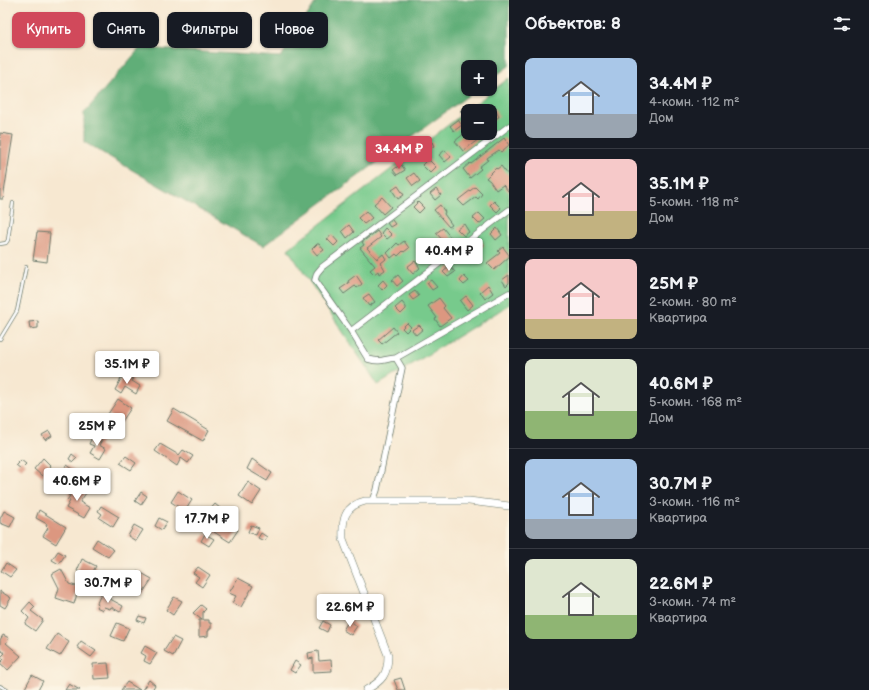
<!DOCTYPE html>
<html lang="ru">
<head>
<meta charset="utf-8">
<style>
  :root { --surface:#171b24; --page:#242831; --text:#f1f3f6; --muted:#9ea1a6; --line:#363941; --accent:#d1495b }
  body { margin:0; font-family:"Balsamiq Sans",sans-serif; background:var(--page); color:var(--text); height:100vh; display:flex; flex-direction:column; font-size:15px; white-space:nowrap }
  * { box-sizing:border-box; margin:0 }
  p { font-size:13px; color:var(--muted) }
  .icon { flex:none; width:22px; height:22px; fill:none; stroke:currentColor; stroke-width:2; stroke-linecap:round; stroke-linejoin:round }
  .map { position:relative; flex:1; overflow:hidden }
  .side { display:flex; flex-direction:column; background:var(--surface); width:360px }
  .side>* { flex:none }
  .guide { position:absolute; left:12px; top:12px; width:380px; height:36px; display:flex; gap:8px }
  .fabs { position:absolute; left:461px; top:60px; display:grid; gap:8px }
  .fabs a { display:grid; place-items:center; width:36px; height:36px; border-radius:8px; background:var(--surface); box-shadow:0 1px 3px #0004; font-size:20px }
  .price { position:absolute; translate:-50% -34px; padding:0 9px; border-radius:4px; background:#fff; color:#222; font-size:13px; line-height:26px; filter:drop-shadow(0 1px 2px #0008) }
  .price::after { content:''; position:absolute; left:50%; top:24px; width:12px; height:9px; margin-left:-6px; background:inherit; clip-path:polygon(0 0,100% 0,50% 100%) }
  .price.current { background:var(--accent); color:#fff }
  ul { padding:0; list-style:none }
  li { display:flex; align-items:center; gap:12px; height:100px; padding:0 16px }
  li+li { border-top:1px solid var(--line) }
  li span { display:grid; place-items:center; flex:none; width:112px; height:80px; border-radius:8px; color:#555 }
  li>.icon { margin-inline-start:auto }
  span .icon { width:48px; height:48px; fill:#fffc; stroke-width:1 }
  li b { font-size:17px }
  h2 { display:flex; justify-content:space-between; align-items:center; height:48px; padding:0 16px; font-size:17px }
  .chip { padding:0 14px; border-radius:8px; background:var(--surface); box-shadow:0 1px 3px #0004; font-size:14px; line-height:36px }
  .chip.current { background:var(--accent); color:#fff }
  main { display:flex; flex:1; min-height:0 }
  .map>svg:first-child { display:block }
  .green { fill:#77ca8c; stroke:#4b8460; fill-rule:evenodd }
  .forest { fill:#61ae78; stroke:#407656 }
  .building { fill:#dc9780 }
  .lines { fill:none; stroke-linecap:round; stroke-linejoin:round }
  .service-casing { stroke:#6b796b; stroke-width:4 }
  .minor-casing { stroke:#6b796b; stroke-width:7 }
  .tertiary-casing { stroke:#6b796b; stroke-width:8 }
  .service { stroke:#fff; stroke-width:2.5 }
  .minor { stroke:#fff; stroke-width:5.5 }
  .tertiary { stroke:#fff; stroke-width:7 }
</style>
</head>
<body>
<main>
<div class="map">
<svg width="509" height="690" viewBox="0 0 509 690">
  <rect width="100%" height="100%" fill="#fcf5e5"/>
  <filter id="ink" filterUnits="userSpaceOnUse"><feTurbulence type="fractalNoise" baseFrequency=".025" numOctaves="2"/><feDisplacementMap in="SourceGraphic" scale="8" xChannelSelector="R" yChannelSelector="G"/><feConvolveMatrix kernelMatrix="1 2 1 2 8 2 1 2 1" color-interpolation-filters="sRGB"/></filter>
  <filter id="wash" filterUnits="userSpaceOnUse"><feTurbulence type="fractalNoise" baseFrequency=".012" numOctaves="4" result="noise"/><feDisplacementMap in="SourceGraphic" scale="16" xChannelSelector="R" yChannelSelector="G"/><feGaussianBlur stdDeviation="0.9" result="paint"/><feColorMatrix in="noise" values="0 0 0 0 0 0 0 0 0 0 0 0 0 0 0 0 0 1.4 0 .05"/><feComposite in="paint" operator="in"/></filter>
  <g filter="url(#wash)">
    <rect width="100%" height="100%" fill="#f7e8d1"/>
    <path class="green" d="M509,78V305L378,385L288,249ZM468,111H490V133H468Z"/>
    <path class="forest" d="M317,0H509V66L490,80V67H468V89H477L263,246L84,142V113L140,48L281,57Z"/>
    <g id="blocks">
      <path class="building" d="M470,103L476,111H460Z
        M495,109L499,117L490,122V112Z
        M458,120L462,125L454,131L450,126Z
        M0,133L13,135L3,199H0Z
        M465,133H487L463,151L455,141Z
        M504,138L509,145L501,152L499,150L487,158L488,160L479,167L481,169L470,178L463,169L470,163L471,164Z
        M432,142L434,146L421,155L418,151Z
        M445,150L451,157L445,162L439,155Z
        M428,159L436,167L430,173L422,165Z
        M401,164L405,170L397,175L393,170Z
        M501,166L509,176V192L503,185L496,190L490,181L486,178L496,168L497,169Z
        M414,173L420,181L413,186L407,178Z
        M398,186L404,195L398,199L392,190Z
        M475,187L482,194L478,199L476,197L464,206L458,200Z
        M436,189L441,195L435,200L430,194Z
        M382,197L391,207L383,214L374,204Z
        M494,201L501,208L497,212L490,205Z
        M418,202L424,208L419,213L413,207Z
        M440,205L445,212L444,214L452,225L449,227L434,210Z
        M366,211L372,218L364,224L358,218Z
        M479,213L485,219L479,224L473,218Z
        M392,220L395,224L390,227L387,223Z
        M464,224L469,232L464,236L457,229Z
        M349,225L354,232L347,238L342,231Z
        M385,228L392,235L387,239L381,233Z
        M443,228L452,239L446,244L436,233Z
        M497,228L502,235L496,240L491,234Z
        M377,231L381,237L367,248L377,259L383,254L386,259L381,263L385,270L379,274L378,271L374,274L370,270L375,266L360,248L364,245L362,242Z
        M37,232L50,233L47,262L33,260Z
        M332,235L338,242L334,246L327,239Z
        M479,239L484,245L477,251L473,247V245Z
        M404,241L409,248L404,252L403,251L398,256L396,254L391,258L387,253L397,243L399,245Z
        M317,244H319L324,250L317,255L312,249Z
        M427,245L432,251L428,255L423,250Z
        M503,247L509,255V257L494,270L487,263L500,253L498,251Z
        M466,253L470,258L465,262L461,257Z
        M415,261L420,268L413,274L407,267Z
        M450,266L455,272L448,277L443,272Z
        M356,275L362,284L357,288L355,286L344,294L340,289L349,283L348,281Z
        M398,275L403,281L397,286L392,280Z
        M509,275V283L506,286L502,280Z
        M464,276L469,281L464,285L460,281Z
        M383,280L387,285L382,290L378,285Z
        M431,280L437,287L432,290L427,283Z
        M488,285L493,293L485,299L480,292Z
        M415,291L419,296L413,300L409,295Z
        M369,294L375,302L369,306L363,298Z
        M466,296L473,305L467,310L460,301Z
        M439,298L445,306L443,308L451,318L440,326L435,319L437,318L428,306Z
        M402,302L406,307V309L401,314L395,308Z
        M38,321V328L30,329L29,322Z
        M407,323L411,327L406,332L402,328Z
        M419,325L423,329L416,335L412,330Z
        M393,327L397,332L382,344L378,340Z
        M124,373L133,379L132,381L140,386L136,394L125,387L121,394L115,390Z
        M118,399L131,408L121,423L108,414Z
        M174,409L209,430L203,441L167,421Z
        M49,431L52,436L45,440L42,435Z
        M93,435L102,440L99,445L106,449L100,459L90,453L94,446L89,444Z
        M160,444L179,455L183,450L193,456L188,463L181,458L177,466L155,451Z
        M72,454L77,458L73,462L69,459Z
        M126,456L136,463L131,470L120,463Z
        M43,458L51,466L42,476L34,469Z
        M252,459L272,473L267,481L247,469Z
        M21,460L26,464L21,469L16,465Z
        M67,465L76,471L75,472L79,475L72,485L59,477Z
        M248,482L261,491L252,505L239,496Z
        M75,486L86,493L80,502L90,508L84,518L66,508L70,501L67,500L70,496L68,495Z
        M178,491L192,500L185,511L171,502Z
        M141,492L147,496L141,505L135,501Z
        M215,504L221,509L219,512L233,520L230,525L238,530L230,542L214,532L220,522L208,512Z
        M101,506L119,517L113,527L99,518L102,514L98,511Z
        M39,510L66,527L56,544L43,536L48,528L46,526L47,524L36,518Z
        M4,511L15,517L10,527L0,523V519Z
        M159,518L167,522L162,530L155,526Z
        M134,525L143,530L136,541L128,536Z
        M251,525L259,528L256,535L248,532Z
        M261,533L267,537L264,541L258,538Z
        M205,534L214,539L209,546L201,541Z
        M97,539L114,550L108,557L92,547Z
        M58,551L65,555L59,564L52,560Z
        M82,559L96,566L90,577L77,571Z
        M6,563L16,570L10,577L1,571Z
        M198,567L210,575L202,587L195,582L199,577L193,573Z
        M61,569L69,584L79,587L74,604L56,598L59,588L52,574Z
        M138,571L152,579L142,594L135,590L134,592L124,586L125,584L123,583L129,574L134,577Z
        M238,578L253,586L241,607L232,603L236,596L229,593Z
        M0,591L11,598L5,608L0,605Z
        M101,594L123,606L120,612L111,607L110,609L104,607L103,610L96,607L98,604L97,603Z
        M174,597L182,601L173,615L166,610Z
        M30,602L35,607L31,611L43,620L35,631L25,624L29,618L22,611Z
        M201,605L206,609L203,612V620H209V623H211V629H209V631H208V636L199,637V620H202L193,613Z
        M139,616L146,618L144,623L137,620Z
        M349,620L357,626L351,635L343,630Z
        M323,621L330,625L327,632L319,628Z
        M117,623L129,628L123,641L111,636Z
        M57,634L69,642L60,656L47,649Z
        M3,635L9,638L6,643L21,656L8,670L0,663L4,659L1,657L5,653L0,650V640Z
        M173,637L181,641L173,656L164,651Z
        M81,641L96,651L91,657L77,647Z
        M145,646L157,653L150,664L144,661L146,656L141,653Z
        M318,651L319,661L331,660L332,671L313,672V658L309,659L308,653Z
        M295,661L301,665L295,673L290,670Z
        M108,663L110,678L94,679L93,664Z
        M32,675L43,681L38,690H24Z
        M401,678L405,690H398L394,680Z
        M149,680L155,685L152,690H142Z
        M127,682L140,690H121Z
        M69,684L80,690H65Z"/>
    </g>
  </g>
  <g filter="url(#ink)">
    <use href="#blocks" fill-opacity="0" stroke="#6b796b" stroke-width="1"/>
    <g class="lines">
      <g class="service-casing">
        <path id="service" d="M0,244L6,243L8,240L13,203
          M0,339L17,311L26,267
          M0,686L7,690"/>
      </g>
      <g class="minor-casing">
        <path id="minor" d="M509,126L322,267L317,273L315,280L351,331L368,359C383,363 382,359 396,358L509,293
          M351,331L509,210
          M373,501L377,490L402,368L396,358"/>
      </g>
      <g class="tertiary-casing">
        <path id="tertiary" d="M366,690C382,681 388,675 388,655L343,539C342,520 344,506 365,501H469L509,506"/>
      </g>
      <use href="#service" class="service"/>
      <use href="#minor" class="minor"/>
      <use href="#tertiary" class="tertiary"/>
    </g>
  </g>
</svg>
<div class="fabs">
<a>+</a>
<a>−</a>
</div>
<b class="price current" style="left:399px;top:170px">34.4M ₽</b>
<b class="price" style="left:449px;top:272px">40.4M ₽</b>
<b class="price" style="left:127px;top:385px">35.1M ₽</b>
<b class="price" style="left:97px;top:447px">25M ₽</b>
<b class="price" style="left:77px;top:502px">40.6M ₽</b>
<b class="price" style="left:207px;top:540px">17.7M ₽</b>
<b class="price" style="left:108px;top:604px">30.7M ₽</b>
<b class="price" style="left:350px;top:628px">22.6M ₽</b>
<div class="guide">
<a class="chip current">Купить</a>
<a class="chip">Снять</a>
<a class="chip">Фильтры</a>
<a class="chip">Новое</a>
</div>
</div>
<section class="side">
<h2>Объектов: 8<svg class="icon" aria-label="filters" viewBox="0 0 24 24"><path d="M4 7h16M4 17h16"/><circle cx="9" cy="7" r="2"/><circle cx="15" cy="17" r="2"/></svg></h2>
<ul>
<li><span style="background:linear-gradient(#a9c7e8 70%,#9aa5b1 0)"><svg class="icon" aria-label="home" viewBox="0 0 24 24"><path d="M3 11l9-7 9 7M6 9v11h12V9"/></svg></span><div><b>34.4M ₽</b><p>4-комн. · 112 m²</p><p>Дом</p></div></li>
<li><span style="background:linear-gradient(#f6c9c9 65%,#c2b280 0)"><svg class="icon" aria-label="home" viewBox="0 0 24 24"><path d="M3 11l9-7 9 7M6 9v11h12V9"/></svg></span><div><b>35.1M ₽</b><p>5-комн. · 118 m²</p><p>Дом</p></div></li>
<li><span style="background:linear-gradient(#f6c9c9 75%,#c2b280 0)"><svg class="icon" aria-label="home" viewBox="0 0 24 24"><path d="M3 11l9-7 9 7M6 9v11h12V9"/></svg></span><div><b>25M ₽</b><p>2-комн. · 80 m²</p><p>Квартира</p></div></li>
<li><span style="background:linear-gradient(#dfe7d0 65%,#8fb573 0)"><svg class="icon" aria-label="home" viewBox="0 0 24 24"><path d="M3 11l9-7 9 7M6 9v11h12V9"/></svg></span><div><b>40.6M ₽</b><p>5-комн. · 168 m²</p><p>Дом</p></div></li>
<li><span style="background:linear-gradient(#a9c7e8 75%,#9aa5b1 0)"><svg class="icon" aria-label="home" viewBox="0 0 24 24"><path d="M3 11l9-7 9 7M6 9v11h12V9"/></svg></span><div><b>30.7M ₽</b><p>3-комн. · 116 m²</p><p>Квартира</p></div></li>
<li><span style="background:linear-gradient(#dfe7d0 70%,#8fb573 0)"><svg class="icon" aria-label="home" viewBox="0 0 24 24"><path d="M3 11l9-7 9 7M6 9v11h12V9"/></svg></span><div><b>22.6M ₽</b><p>3-комн. · 74 m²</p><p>Квартира</p></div></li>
</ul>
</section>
</main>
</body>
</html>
